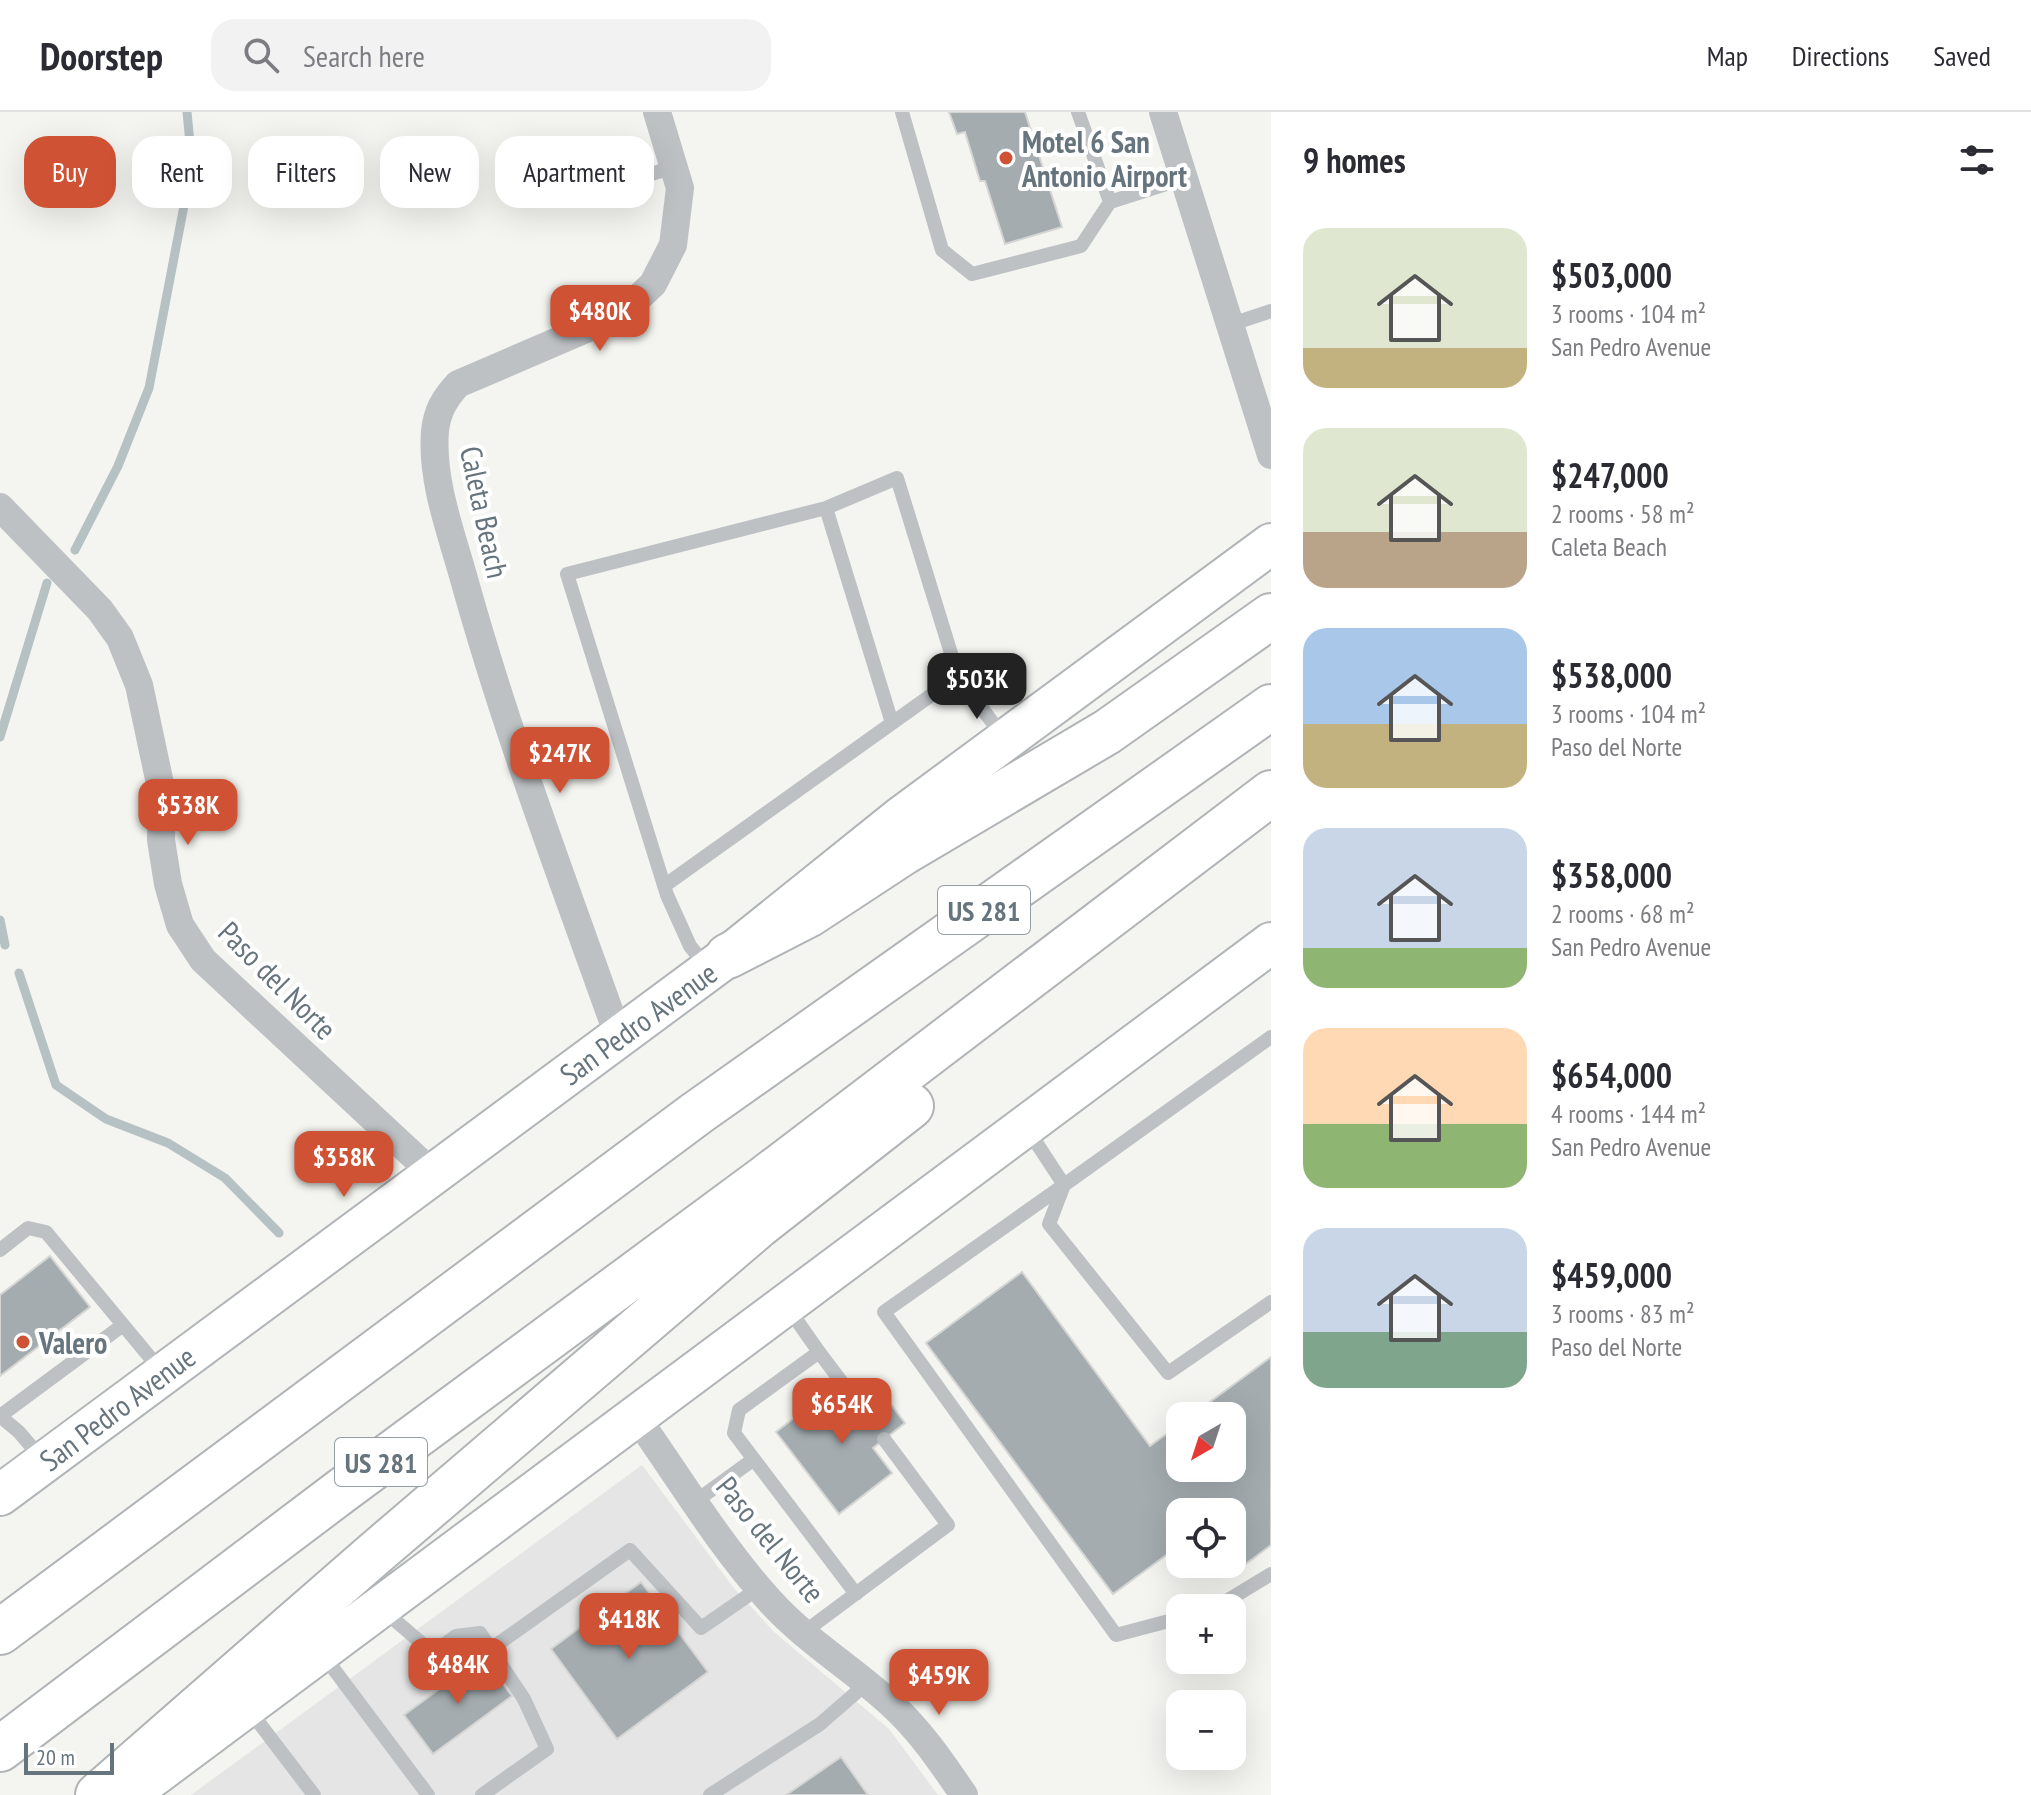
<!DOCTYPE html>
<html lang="en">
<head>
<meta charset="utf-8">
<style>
  :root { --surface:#fff; --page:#f2f2f3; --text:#2b2b33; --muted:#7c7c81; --line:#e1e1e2; --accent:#cf5235 }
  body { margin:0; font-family:"PT Sans Narrow",sans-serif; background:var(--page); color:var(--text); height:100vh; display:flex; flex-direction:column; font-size:30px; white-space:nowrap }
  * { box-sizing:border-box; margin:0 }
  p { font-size:26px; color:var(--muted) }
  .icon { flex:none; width:44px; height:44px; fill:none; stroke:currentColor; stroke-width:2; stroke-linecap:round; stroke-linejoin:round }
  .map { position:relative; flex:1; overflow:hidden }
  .drawer { display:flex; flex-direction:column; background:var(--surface); width:760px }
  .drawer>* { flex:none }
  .top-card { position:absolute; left:24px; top:24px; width:760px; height:72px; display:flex; gap:16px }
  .needle { width:52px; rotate:219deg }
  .fabs { position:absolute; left:1166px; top:1290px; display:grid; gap:16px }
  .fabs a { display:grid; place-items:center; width:80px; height:80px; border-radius:16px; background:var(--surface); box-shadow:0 8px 32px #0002; font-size:40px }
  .scale { position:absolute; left:24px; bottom:20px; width:90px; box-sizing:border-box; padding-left:8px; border:4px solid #66747e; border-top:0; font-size:22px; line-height:28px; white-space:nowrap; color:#66747e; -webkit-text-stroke:6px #fff; paint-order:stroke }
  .price { position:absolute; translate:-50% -68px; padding:0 18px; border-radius:16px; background:var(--accent); color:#fff; font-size:26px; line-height:52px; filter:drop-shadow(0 2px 4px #0008) }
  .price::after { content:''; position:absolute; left:50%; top:48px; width:24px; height:18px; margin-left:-12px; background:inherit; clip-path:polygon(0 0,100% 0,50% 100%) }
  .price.selected { background:#222; color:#fff }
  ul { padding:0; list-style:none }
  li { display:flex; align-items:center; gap:24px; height:200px; padding:0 32px }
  li span { display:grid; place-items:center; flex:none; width:224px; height:160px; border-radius:24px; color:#555 }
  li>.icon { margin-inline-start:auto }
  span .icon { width:96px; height:96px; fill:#fffc; stroke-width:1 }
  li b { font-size:34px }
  h2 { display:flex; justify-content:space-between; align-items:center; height:96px; padding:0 32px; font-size:34px }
  .tag { padding:0 28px; border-radius:24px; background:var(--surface); box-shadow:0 8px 32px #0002; font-size:28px; line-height:72px }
  .tag.selected { background:var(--accent); color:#fff }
  header { display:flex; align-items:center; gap:48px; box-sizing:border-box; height:112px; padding:0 40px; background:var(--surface); border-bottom:2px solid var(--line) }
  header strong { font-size:38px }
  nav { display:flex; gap:44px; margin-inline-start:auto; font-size:28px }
  .search { width:560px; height:72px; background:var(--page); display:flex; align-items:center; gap:20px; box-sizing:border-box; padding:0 28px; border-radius:24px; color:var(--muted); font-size:30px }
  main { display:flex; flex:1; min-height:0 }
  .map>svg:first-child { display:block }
  .built { fill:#e4e5e4 }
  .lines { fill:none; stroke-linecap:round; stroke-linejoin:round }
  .stream { stroke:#b6c1c4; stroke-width:9 }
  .building { fill:#a4acb0; stroke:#d5d5d3; stroke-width:2 }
  .secondary-casing { stroke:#b0b5b8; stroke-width:44 }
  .motorway-casing { stroke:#b0b4b6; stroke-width:48 }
  .service { stroke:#bdc1c4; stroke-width:14 }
  .minor { stroke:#bdc1c4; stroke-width:28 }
  .secondary { stroke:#fff; stroke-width:40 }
  .motorway { stroke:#fff; stroke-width:44 }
  .poi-dot { fill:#cf5235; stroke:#fff; stroke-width:3 }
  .labels { text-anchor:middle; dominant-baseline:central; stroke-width:8; stroke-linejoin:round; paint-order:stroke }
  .shield { fill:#fff; stroke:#949ea5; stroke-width:2 }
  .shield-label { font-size:28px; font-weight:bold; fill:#66747e }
  .poi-label { font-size:30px; font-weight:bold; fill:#66747e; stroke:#fff; text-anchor:start }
  .street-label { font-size:30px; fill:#66747e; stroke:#fff }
</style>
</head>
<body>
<header>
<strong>Doorstep</strong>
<div class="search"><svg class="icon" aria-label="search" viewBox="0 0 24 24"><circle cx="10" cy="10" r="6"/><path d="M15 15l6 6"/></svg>Search here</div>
<nav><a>Map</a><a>Directions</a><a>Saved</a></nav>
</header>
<main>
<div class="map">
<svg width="1271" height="1683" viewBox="0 0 1271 1683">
  <rect width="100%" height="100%" fill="#f4f4f0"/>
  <path class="built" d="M642,1353L733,1475L774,1520L889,1617L938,1683H191Z"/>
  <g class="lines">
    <path class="stream" d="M75,438L118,354L149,276L192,52L187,0
      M0,625L47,471
      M0,808L5,833
      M19,861L56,973L106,1007L168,1031L225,1066L279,1121"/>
  </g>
  <path class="building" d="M949,0H1025L1062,115L1005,132L985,69H980L965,20L957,22Z
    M50,1144L90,1195L0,1264V1183Z
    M1022,1160L1150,1334L1180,1312V1356H1232V1304H1191L1271,1245V1433L1235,1460L1229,1452H1232V1400H1180V1433L1113,1482L926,1231Z
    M833,1276L854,1302L882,1281L905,1311L873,1336L892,1361L839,1402L776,1320Z
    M641,1470L708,1560L617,1627L551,1537Z
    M483,1545L512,1584L433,1642L404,1603Z
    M841,1645L868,1683H786Z"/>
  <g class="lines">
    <g class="secondary-casing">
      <path id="secondary" d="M0,1383L728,844L901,705L1271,432
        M128,1683L1271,831"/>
    </g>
    <g class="motorway-casing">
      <path id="motorway" d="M728,844L808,803L904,740L1107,620L1271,504
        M0,1520L697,1001L1271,595
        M0,1637L340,1380L765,1066L1271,681
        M98,1683L372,1444L759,1113L911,994"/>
    </g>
    <path class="service" d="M902,0L942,138L972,162L1081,134L1110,90L1185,66
      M1078,0L1110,90
      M568,89L673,55
      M1229,213L1271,199
      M826,396L892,611
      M664,774L958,564
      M707,855L690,834L667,783L567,462L826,396L897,366L958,564L1004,626
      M1271,925L1064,1073L1049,1112L1168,1261L1271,1190
      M1026,1015L1064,1073L884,1200L1116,1523L1180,1506
      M0,1138L28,1116L46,1120L163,1261
      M786,1193L819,1240L739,1298L734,1321L856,1482
      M819,1240L861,1296
      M42,1347L19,1320L0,1304L123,1213
      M696,1389L754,1347
      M1215,1496L1271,1462
      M383,1498L433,1541L456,1524L480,1521L524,1587L547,1637L482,1683
      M803,1521L948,1413L884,1327
      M491,1537L630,1438L701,1516L759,1476
      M321,1540L428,1683
      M247,1595L314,1683
      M710,1683L820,1612L866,1572"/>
    <path class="minor" d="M1163,0L1271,343
      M0,395L100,498L120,526L139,573L162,681L161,728L168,772L180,813L203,848L432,1061
      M619,926C565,774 507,622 464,467C451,420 431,369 435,319C437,299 445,286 458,272L621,202L653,172L673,133L680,76L657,0
      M637,1306C680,1367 720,1434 770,1489C806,1529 852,1556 891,1592C920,1618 942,1651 964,1683"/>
    <use href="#secondary" class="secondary"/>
    <use href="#motorway" class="motorway"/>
  </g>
  <g class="poi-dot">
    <circle cx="1006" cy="46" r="8"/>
    <circle cx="23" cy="1230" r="8"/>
  </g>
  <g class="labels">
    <g class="shield">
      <rect x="938" y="774" width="92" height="48" rx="6"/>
      <rect x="335" y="1326" width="92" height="48" rx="6"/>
    </g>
    <g class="shield-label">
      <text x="984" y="798">US 281</text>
      <text x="381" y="1350">US 281</text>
    </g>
    <g class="poi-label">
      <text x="1022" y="29">Motel 6 San<tspan x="1022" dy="34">Antonio Airport</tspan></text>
      <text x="39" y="1230">Valero</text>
    </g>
    <g class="street-label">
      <text transform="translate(485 400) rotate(78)">Caleta Beach</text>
      <text transform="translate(278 868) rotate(45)">Paso del Norte</text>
      <text transform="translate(638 911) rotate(-36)">San Pedro Avenue</text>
      <text transform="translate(117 1296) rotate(-37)">San Pedro Avenue</text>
      <text transform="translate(771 1427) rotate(51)">Paso del Norte</text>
    </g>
  </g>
</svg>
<div class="fabs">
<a><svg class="needle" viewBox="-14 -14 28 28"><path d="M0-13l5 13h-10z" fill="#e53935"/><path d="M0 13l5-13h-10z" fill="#7c7c81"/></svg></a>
<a><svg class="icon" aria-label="locate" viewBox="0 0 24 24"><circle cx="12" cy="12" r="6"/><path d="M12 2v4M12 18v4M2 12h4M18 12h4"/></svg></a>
<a>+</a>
<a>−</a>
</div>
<div class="scale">20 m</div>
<b class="price" style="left:600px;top:241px">$480K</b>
<b class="price selected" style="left:977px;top:609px">$503K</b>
<b class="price" style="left:560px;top:683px">$247K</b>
<b class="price" style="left:188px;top:735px">$538K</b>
<b class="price" style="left:344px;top:1087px">$358K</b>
<b class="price" style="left:842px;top:1334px">$654K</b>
<b class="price" style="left:629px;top:1549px">$418K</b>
<b class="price" style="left:458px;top:1594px">$484K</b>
<b class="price" style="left:939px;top:1605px">$459K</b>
<div class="top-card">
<a class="tag selected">Buy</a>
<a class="tag">Rent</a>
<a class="tag">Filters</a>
<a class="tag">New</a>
<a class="tag">Apartment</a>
</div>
</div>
<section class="drawer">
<h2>9 homes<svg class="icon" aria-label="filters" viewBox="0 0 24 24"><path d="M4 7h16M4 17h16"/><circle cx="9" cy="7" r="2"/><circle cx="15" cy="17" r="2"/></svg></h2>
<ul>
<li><span style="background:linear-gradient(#dfe7d0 75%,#c2b280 0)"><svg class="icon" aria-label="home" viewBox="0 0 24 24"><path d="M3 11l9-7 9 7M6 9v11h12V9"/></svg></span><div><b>$503,000</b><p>3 rooms · 104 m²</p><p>San Pedro Avenue</p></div></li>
<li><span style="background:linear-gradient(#dfe7d0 65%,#b9a48a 0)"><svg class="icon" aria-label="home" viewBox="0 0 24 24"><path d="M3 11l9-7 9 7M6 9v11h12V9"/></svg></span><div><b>$247,000</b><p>2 rooms · 58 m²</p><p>Caleta Beach</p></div></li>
<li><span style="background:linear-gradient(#a9c7e8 60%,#c2b280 0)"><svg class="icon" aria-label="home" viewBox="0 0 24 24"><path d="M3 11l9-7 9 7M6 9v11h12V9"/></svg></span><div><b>$538,000</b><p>3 rooms · 104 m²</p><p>Paso del Norte</p></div></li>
<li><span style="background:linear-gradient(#c9d6e8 75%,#8fb573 0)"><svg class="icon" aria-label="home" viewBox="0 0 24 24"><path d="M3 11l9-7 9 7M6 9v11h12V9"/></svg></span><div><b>$358,000</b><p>2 rooms · 68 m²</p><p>San Pedro Avenue</p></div></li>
<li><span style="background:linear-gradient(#ffd9b3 60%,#8fb573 0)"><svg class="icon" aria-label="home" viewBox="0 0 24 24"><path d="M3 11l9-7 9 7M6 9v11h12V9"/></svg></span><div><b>$654,000</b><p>4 rooms · 144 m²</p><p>San Pedro Avenue</p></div></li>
<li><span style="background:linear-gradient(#c9d6e8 65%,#7fa58c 0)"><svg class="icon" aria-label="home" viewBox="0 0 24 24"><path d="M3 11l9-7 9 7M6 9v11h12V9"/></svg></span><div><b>$459,000</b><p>3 rooms · 83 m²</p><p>Paso del Norte</p></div></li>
</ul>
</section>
</main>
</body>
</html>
